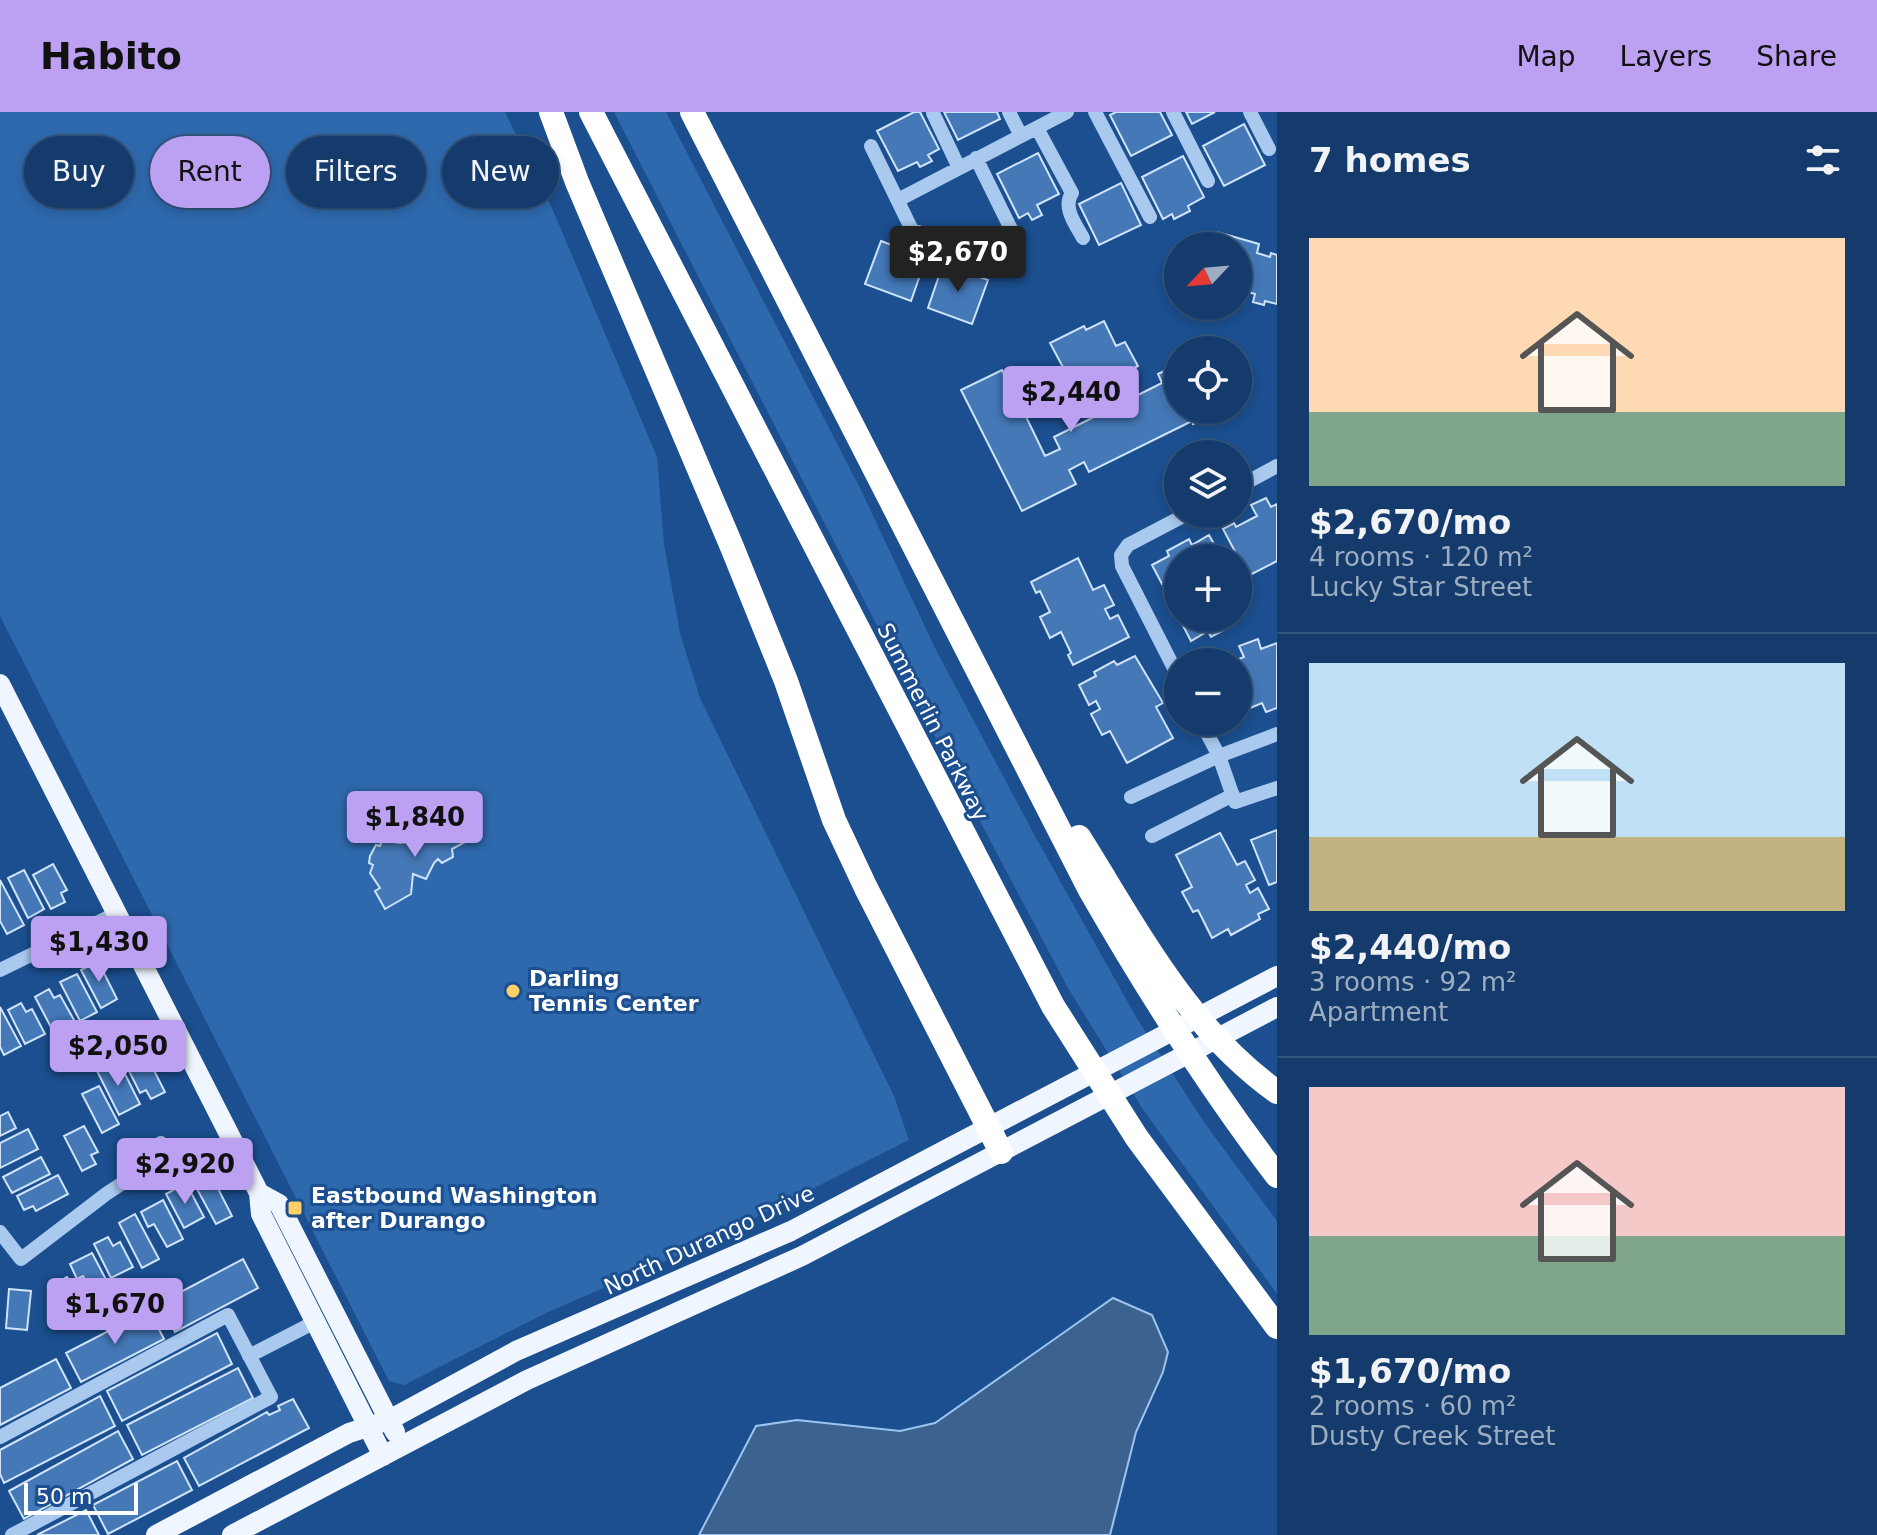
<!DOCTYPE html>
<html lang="en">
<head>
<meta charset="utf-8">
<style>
  :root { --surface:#143b6b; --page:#1d4271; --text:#f1f3f6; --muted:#9dadc1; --line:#33557e; --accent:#bca0f2 }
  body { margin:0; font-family:"DejaVu Sans",sans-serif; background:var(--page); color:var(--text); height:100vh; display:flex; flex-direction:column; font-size:30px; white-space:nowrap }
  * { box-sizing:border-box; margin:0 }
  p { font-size:26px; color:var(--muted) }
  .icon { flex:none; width:44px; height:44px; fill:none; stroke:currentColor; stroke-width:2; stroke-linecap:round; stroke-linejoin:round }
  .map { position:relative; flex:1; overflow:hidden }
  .sheet { display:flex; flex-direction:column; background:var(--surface); width:600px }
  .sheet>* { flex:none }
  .guide { position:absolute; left:24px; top:24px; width:760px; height:72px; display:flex; gap:16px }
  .needle { width:52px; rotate:244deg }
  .fabs { position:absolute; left:1164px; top:120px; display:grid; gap:16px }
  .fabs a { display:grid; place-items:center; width:88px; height:88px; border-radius:50%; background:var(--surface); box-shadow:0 4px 12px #0003,0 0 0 2px var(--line); font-size:40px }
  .scale { position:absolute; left:24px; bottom:20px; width:114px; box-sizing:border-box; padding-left:8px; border:4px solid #fff; border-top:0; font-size:22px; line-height:28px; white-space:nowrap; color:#fff; -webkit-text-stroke:6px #1b4f8f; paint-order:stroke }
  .price { position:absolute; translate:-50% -68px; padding:0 18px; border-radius:8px; background:var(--accent); color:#111; font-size:26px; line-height:52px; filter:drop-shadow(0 2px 4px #0008) }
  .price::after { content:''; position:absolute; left:50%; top:48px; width:24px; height:18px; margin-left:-12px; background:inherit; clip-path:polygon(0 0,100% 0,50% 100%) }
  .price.selected { background:#222; color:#fff }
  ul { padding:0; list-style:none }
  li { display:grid; align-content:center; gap:16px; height:424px; padding:0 32px }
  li+li { border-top:2px solid var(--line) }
  li span { display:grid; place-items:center; height:248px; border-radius:0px; color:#555 }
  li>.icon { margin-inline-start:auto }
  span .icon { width:144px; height:144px; fill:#fffc; stroke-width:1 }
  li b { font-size:34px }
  h2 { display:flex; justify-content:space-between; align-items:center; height:96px; padding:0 32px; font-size:34px }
  .tag { padding:0 28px; border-radius:36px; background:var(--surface); box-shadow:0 4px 12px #0003,0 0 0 2px var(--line); font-size:28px; line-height:72px }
  .tag.selected { background:var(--accent); color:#111 }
  header { display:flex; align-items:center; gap:48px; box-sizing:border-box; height:112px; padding:0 40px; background:var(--accent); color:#111 }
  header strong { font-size:38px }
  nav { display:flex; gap:44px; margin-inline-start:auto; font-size:28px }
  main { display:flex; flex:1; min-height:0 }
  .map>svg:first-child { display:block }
  .green { fill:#2e69ad }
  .water { fill:#3c6290; stroke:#9cc4f0; stroke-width:2 }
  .building { fill:#4478b7; stroke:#cfe3fa; stroke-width:2 }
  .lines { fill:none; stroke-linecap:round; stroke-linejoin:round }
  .minor { stroke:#a9c9ee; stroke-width:14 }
  .major { stroke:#f0f6ff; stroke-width:20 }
  .highway { stroke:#fff; stroke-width:24 }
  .poi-dot { fill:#ffd166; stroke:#1b4f8f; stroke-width:3 }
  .labels { text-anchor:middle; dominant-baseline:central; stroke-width:6; stroke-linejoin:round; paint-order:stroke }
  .street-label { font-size:22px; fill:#fff; stroke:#1b4f8f }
  .poi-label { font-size:22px; font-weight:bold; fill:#fff; stroke:#1b4f8f; text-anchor:start }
</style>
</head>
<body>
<header>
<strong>Habito</strong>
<nav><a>Map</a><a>Layers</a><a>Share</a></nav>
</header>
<main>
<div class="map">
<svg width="1277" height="1423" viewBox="0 0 1277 1423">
  <rect width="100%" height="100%" fill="#1b4f8f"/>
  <path class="green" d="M0,0H505L552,96L657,345L664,432L680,521L700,586L894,984L909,1028L693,1137L546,1201L404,1273L389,1269L0,504Z
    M614,0H666L862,380L935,536L1035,724L1136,905L1206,1013L1277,1109V1182L1144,999L1068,876L889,537Z"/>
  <path class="water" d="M1113,1186L1152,1203L1168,1240L1163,1260L1136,1320L1110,1423H699L756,1314L797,1308L900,1319L935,1311Z"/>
  <path class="building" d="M914,0H920L939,37L928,43L932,49L920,55L917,50L898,59L877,19Z
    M944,0H997L1000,7L958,28Z
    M1116,0H1160L1172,23L1131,44L1110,3Z
    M1186,0H1215L1192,12Z
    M1244,12L1265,53L1224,74L1203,34Z
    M1038,41L1059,82L1037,93L1042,103L1032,108L1028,101L1019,106L997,62Z
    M1183,44L1204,85L1188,94L1190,99L1174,107L1172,102L1163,107L1142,65Z
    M1121,71L1141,113L1099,133L1079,92Z
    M1217,120L1259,132L1257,141L1270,145L1271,141L1277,143V192L1265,189L1264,193L1253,190L1255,182L1238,177V134H1213Z
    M881,129L926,146L911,189L865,172Z
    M943,152L988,168L972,212L928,196Z
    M1104,209L1116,234L1125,230L1138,254L1130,258L1134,268L1105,283L1101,276L1080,287L1050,231L1084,214L1086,218Z
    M1178,252V298H1222L1193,312L1192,309L1089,360L1084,350L1069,358L1076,372L1022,399L961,278L1002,258L1010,273L1014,270L1020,282L1016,284L1045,344L1060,337L1054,325L1162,271L1158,262Z
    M1266,386L1271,395L1277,392V449L1248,464L1223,417L1234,411L1236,415L1257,404L1251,393Z
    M1209,423L1220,443L1214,446H1178L1176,502L1165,481L1173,476L1169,469L1162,472L1152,453L1169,444L1167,439L1189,427L1192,433Z
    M1078,446L1093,478L1104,473L1114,493L1105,497L1110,507L1118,503L1129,525L1073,553L1068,543L1071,541L1061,520L1050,526L1040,505L1050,500L1040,479L1036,481L1031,470Z
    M1185,506H1235L1230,509L1233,513L1211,525L1208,519L1191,529L1180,508Z
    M1258,527L1261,537L1277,531V596L1266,600L1262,591L1238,601V550H1232L1244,545L1239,534Z
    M1135,544L1163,591L1156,595L1173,626L1127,651L1110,619L1102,623L1091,602L1100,597L1096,589L1089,593L1079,573L1096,564L1094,560L1114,549L1117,553Z
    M462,709L480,712L476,724L452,737L453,745L442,751L438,747L434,751L426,767L413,762L411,782L385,797L375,779L380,776L370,761L373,753L369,751L370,744L376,733L380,734L382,728L400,731L426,728L423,721L442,711L446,718L451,717L450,710Z
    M1277,718V770L1269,773L1251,728Z
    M1220,721L1237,753L1245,749L1255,768L1246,773L1250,781L1258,776L1269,797L1258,802L1260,807L1231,823L1228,817L1212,826L1198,798L1193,800L1182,780L1192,775L1176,743Z
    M53,752L67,778L61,781L65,790L51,797L33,763Z
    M24,758L44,797L28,806L8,766Z
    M0,768L24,813L7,822L0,809Z
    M98,849L117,887L101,896L81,858Z
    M77,862L97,900L80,909L60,870Z
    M49,877L54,886L60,883L74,908L53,919L35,885Z
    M21,891L26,900L32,897L45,922L25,932L8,898Z
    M0,895L21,934L4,943L0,935Z
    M143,937L165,980L151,987L146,978L140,981L123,947Z
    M118,948L140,992L119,1003L97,959Z
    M99,974L119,1012L102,1021L82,982Z
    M8,1000L16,1016L0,1024V1004Z
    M84,1014L98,1040L91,1043L96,1052L82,1059L64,1024Z
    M28,1017L38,1037L0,1056V1031Z
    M41,1045L50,1062L12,1081L3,1065Z
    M208,1057L232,1104L216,1112L191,1066Z
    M58,1063L68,1082L36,1099L33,1094L24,1098L17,1084Z
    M186,1071L204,1105L184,1116L166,1082Z
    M163,1088L183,1127L167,1135L154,1112L148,1115L141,1100Z
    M135,1102L159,1147L142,1156L119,1111Z
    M108,1125L113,1134L120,1130L133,1155L111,1166L94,1132Z
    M92,1141L112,1179L95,1187L83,1164L77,1167L70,1152Z
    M243,1147L258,1176L175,1220L160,1191Z
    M67,1165L87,1204L70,1212L50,1174Z
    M9,1177L31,1179L27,1218L6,1216Z
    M149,1198L164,1227L81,1270L66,1241Z
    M217,1221L232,1252L122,1309L107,1279Z
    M56,1247L71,1276L0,1313V1276Z
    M238,1256L253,1286L142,1343L127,1313Z
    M100,1284L115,1314L4,1371L0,1362V1338Z
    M293,1287L309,1316L199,1374L184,1346L267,1300L269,1303L280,1298L278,1294Z
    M118,1319L133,1347L24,1407L9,1379Z
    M177,1349L192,1378L108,1422L93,1393Z
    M86,1398L99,1423H37Z"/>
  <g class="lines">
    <path class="minor" d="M1009,0L1021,24
      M1095,0L1150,105
      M1173,0L1208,69
      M1250,0L1269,37
      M933,1L959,56
      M1037,16L1072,81C1062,95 1076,113 1083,126
      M871,34L912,118L989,144L1005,136L1011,117L976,46
      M898,88L1067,0
      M1238,375L1277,354
      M1178,564L1122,454L1121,443L1128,433L1187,402
      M1201,610L1219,644L1277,622
      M1131,685L1219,644L1235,690L1277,676
      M1152,724L1233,683
      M0,858L117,801
      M0,1120L21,1147L106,1082L150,1053L161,1031
      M249,1244L315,1210
      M0,1325L228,1203L271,1285L12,1423"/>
    <path class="major" d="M0,572L259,1081L261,1102L383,1344
      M259,1081L279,1092L395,1320
      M156,1423L349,1321L389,1308L516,1239L791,1119L1277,864
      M232,1423L527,1268L802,1144L1277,895"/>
    <path class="highway" d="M551,0L577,70L732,435L786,569L834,708L866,776L1001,1040
      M591,0L1053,894L1137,1026L1277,1215
      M692,0L1090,778C1148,879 1207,972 1277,1064
      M1079,725C1137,817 1187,916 1277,980"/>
  </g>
  <g class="poi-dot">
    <circle cx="513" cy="879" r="8"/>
    <rect x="287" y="1088" width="16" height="16" rx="4"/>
  </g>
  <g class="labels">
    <g class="street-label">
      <text transform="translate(933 610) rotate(63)">Summerlin Parkway</text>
      <text transform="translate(709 1128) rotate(-25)">North Durango Drive</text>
    </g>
    <g class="poi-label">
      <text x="529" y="866">Darling<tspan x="529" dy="25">Tennis Center</tspan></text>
      <text x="311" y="1083">Eastbound Washington<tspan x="311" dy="25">after Durango</tspan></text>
    </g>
  </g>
</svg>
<div class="fabs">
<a><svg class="needle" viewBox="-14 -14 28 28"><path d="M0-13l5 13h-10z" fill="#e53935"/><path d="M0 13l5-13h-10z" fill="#9dadc1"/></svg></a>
<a><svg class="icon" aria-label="locate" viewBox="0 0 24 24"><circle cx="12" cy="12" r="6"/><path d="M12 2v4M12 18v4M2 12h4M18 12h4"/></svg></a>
<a><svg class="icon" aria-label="layers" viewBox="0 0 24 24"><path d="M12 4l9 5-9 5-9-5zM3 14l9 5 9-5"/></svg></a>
<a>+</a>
<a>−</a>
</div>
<div class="scale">50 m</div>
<b class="price selected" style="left:958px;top:182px">$2,670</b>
<b class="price" style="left:1071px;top:322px">$2,440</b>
<b class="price" style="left:415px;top:747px">$1,840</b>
<b class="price" style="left:99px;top:872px">$1,430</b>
<b class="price" style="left:118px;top:976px">$2,050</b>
<b class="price" style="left:185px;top:1094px">$2,920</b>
<b class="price" style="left:115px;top:1234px">$1,670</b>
<div class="guide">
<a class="tag">Buy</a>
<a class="tag selected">Rent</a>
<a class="tag">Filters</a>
<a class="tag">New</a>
</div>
</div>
<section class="sheet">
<h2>7 homes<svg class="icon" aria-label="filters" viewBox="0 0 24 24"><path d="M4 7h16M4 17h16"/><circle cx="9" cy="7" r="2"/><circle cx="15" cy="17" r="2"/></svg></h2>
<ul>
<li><span style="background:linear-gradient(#ffd9b3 70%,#7fa58c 0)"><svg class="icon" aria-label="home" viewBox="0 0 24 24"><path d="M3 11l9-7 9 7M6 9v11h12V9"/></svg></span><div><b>$2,670/mo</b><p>4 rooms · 120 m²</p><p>Lucky Star Street</p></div></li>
<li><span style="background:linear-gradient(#bfe0f5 70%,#c2b280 0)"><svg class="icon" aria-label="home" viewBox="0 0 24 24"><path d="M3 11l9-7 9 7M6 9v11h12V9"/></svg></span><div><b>$2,440/mo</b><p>3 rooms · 92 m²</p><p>Apartment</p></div></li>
<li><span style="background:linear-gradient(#f6c9c9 60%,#7fa58c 0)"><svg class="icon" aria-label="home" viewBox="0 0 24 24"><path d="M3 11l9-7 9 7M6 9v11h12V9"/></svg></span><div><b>$1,670/mo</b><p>2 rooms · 60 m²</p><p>Dusty Creek Street</p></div></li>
</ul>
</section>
</main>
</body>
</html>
